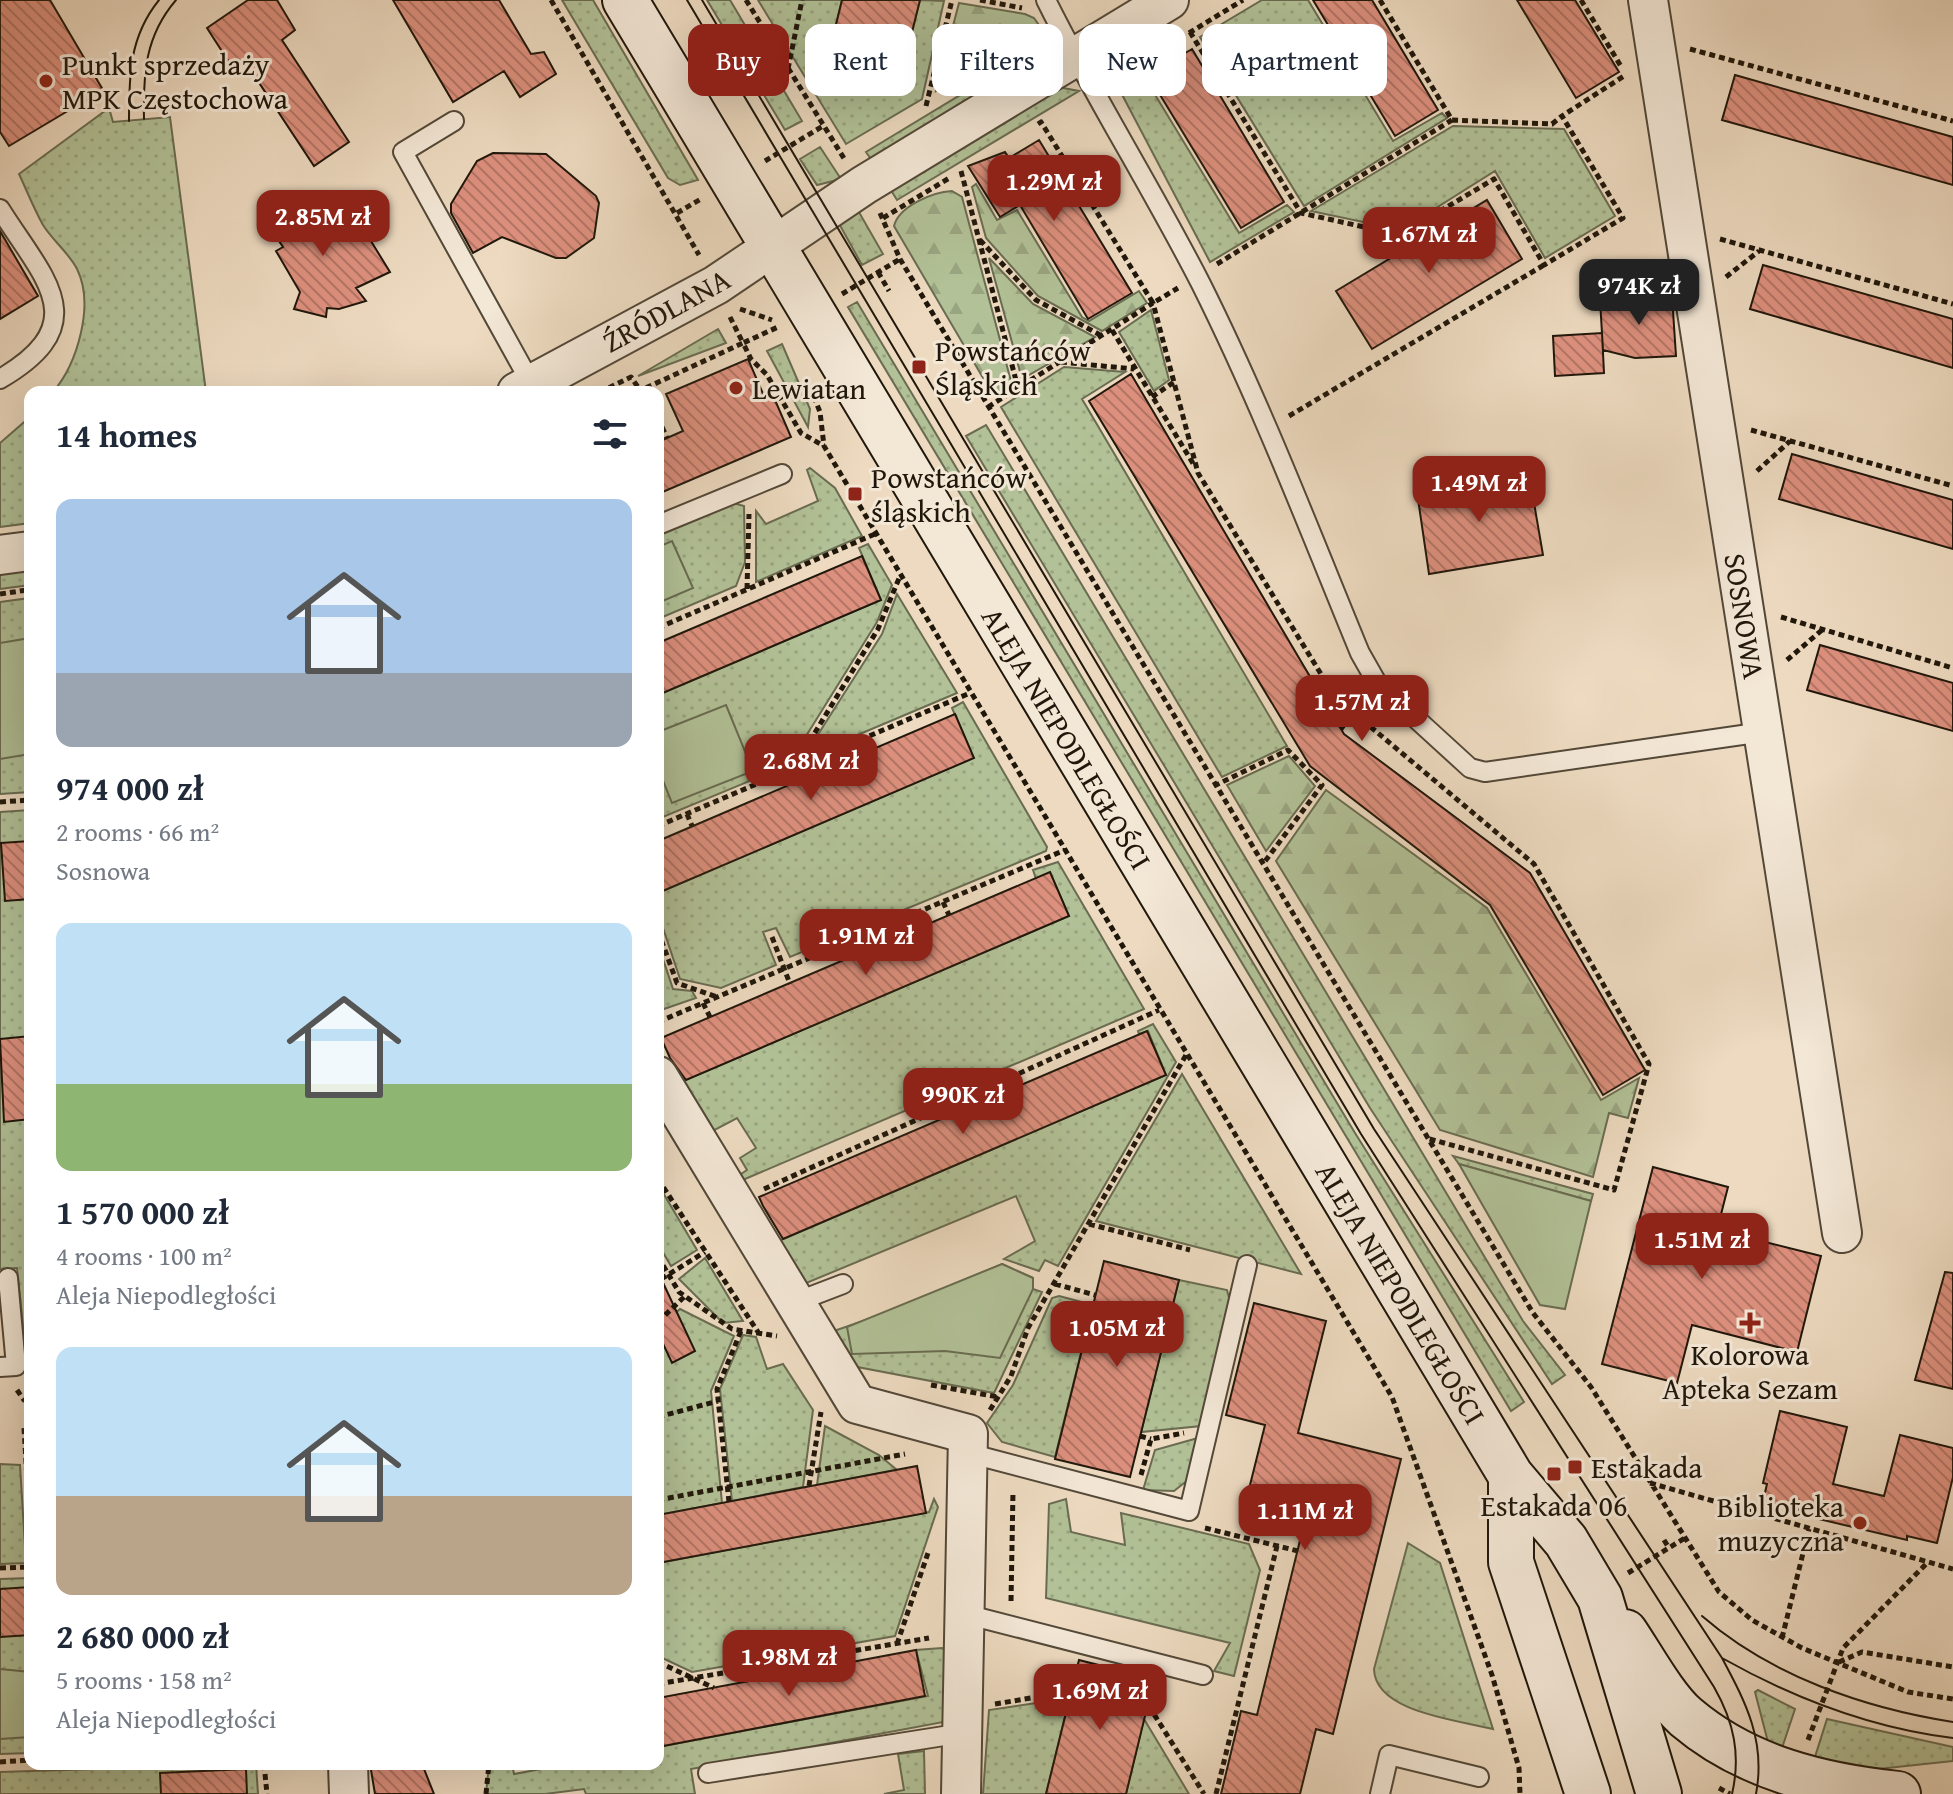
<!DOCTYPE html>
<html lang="en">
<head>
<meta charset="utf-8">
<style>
  :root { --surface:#fff; --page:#f6f6f7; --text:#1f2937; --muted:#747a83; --accent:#8f2418 }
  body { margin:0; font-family:"Gentium Book Plus",serif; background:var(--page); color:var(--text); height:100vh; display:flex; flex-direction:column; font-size:30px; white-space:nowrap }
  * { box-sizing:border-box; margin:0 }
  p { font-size:26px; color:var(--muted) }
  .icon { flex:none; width:44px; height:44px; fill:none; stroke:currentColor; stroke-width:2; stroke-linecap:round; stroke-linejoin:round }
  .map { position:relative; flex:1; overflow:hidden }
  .drawer { position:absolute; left:24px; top:386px; width:640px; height:1384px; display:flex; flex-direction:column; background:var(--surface); border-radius:16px; box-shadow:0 8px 32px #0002 }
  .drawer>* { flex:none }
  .banner { position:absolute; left:688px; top:24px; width:760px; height:72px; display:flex; gap:16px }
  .price { position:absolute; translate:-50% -68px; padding:0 18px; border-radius:16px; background:var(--accent); color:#fff; font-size:26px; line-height:52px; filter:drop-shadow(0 2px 4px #0008) }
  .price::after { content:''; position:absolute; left:50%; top:48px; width:24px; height:18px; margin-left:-12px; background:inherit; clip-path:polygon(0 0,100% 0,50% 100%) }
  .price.selected { background:#222; color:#fff }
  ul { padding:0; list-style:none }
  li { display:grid; align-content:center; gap:16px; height:424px; padding:0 32px }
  li span { display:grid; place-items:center; height:248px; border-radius:16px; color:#555 }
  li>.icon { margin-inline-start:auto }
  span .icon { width:144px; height:144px; fill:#fffc; stroke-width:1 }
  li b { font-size:34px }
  h2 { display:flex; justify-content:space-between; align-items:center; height:96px; padding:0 32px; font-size:34px }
  .pill { padding:0 28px; border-radius:16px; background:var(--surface); box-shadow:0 8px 32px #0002; font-size:28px; line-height:72px }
  .pill.selected { background:var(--accent); color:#fff }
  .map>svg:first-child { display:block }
  .grass { fill:url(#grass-dots); stroke:#696c51; stroke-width:2 }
  .forest { fill:url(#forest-firs); stroke:#696c51; stroke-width:2 }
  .park { fill:#b2c197; stroke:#696c51; stroke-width:2 }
  .building { fill:url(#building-back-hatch); stroke:#20170b; stroke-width:2 }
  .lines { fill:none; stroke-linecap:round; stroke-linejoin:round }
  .lane-casing { stroke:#534838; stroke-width:22 }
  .street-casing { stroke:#534838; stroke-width:42 }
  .secondary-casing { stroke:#20170b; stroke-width:48 }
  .path { stroke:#20170b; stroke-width:5; stroke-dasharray:6 4; stroke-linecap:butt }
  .lane { stroke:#f3e7d6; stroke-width:18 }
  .street { stroke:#f3e7d6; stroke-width:38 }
  .secondary { stroke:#f3e7d6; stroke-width:44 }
  .tram { stroke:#20170b; stroke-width:2 }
  .poi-dot { fill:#8f2418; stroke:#f3e7d6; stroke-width:3 }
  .labels { text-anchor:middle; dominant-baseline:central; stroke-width:6; stroke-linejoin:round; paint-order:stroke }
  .poi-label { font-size:30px; fill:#20170b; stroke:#f3e7d6; text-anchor:start }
  .street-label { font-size:30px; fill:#20170b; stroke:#f3e7d6 }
</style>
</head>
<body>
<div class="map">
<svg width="1953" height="1794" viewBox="0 0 1953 1794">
  <defs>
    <pattern id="grass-dots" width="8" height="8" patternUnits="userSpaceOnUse" patternTransform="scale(2)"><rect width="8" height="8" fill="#b2c197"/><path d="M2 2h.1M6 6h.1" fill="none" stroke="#99a581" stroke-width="1.8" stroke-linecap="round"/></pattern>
    <pattern id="forest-firs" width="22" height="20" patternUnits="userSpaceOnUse" patternTransform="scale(2)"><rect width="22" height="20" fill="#b2c197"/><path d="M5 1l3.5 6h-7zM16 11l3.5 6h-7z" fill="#99a581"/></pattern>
    <pattern id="building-back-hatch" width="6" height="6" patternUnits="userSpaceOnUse" patternTransform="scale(2)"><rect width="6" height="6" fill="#dd907e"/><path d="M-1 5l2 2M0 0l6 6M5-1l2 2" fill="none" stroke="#b37565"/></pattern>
  </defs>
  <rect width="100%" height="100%" fill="#eddac0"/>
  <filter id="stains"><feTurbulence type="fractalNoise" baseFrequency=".0025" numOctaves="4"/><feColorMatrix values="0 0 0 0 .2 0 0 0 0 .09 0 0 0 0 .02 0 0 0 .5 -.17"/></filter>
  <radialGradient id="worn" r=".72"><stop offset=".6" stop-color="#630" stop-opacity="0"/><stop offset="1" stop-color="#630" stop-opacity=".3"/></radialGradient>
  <path class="grass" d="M562,0H593L698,180L680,185L668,178Z
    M707,0H730L802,121L785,130Z
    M758,0H842L831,45L904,64L920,0L944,1L922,99L846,144Z
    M1262,0H1308L1393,141L1442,113L1447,118L1304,206L1200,37Z
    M1051,40L1049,52L873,162L866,152Z
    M1140,70L1239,233L1287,205L1294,212L1210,262L1117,85Z
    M1058,87L1079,91L897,200L889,187Z
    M109,108L113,122L170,117L206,392H53C77,364 95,305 77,269C69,253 53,241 43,225C34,209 27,191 19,174Z
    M1453,126L1564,129L1615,216L1545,258L1495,171L1401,230L1311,211Z
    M820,147L841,179L817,185L800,159Z
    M856,207L883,254L862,265L837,220Z
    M857,302L1355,1133L1524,1402L1511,1411L848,307Z
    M1151,310L1169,380L1154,391L1119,332Z
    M718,329L726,343L638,376Z
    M782,344L810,409L808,427L767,351Z
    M1064,367L1125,372L1082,399L1287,746L1222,777L1001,407Z
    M30,417V523L0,527V443Z
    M986,425L1523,1321L1565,1375L1552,1384L1370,1108L966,436Z
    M810,468L835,488L862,536L756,582V511L766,524L818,501L807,470Z
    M733,503L744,506L745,562L736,586L658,619V535Z
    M868,544L892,585L877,622L788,765L658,819V695L881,600L859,548Z
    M30,567V585L0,589V572Z
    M897,594L957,693L803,758L882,634Z
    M30,598V792L0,794V602Z
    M963,702L1047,847L1046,851L790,957L776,928L763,932L776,965L721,988L680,979L658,913V893L973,758L952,708Z
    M30,810V1394L17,1268L0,1269V812Z
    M1058,862L1144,1009L738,1182L735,1178L747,1170L740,1158L756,1148L737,1118L709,1133L680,1082L1069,916L1050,873L1036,879L1033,870Z
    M658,944L673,989L692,991L696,998L658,1011Z
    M1153,1024L1176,1062L1058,1266L1045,1260L1039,1271L1004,1259L1035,1241L1016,1196L799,1286L774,1243L1166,1075L1148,1031L1139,1034L1138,1031Z
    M1182,1074L1301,1274L1096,1221Z
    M1453,1156L1593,1194L1591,1201L1459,1164Z
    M659,1186L697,1250L671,1266L658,1244Z
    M705,1258L743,1321L723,1323L679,1279Z
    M1002,1264L1033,1278V1289L1042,1292L994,1393L847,1365L828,1333L886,1313Z
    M1179,1280L1227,1290L1231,1305L1201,1426L1141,1432Z
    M1059,1296L1093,1305L1055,1457L1002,1442L987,1423L1013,1385L1052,1298Z
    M680,1309L734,1336L711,1391L722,1503L658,1515V1328Z
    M743,1335L756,1337L767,1369L783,1364L813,1410L803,1487L732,1501L720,1389Z
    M825,1426L879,1455L897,1470L817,1485Z
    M1198,1438L1188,1480L1174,1491L1143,1490L1155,1450Z
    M0,1464L20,1465L26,1563L0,1564Z
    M934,1499L938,1507L895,1636L692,1672L658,1656V1563L929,1512Z
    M1066,1499L1071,1532L1125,1545L1121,1513L1249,1544L1260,1570L1234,1676L1214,1671L1230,1643L1046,1598L1049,1504Z
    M1408,1543L1440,1563L1493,1729C1457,1720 1375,1712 1374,1669Z
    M30,1578V1753L0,1754V1579Z
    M942,1648L952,1656L949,1721L691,1769L695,1794H586L584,1789L545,1794H486L489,1764H512L514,1774L568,1764H658V1747L928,1696L916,1650Z
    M1758,1690L1795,1709L1781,1751L1769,1746L1755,1692Z
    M1043,1702L1066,1712L1046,1794H983L989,1710Z
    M1144,1719L1189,1794H1126Z
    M1827,1719L1953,1747V1761L1878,1769L1814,1760Z
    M924,1751L925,1794H884L904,1790L898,1754Z
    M256,1764L258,1794H0V1772Z"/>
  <path class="forest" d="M959,3L1025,14L1034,18L1043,31L936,91Z
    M976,184L997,220L1017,210L1082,317L1089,321L1139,291L1147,303L1102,331L1038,296L986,238L972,187Z
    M952,191L962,197L1012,385L993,395L894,226C899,206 933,192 952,191Z
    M989,258L1033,304L1095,337L1022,379Z
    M1289,756L1315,786L1266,851L1227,785Z
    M1326,790L1487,908L1601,1100L1639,1078L1628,1118L1609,1113L1593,1177L1440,1130L1276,861Z"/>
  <path class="park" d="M672,541L693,588L658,603V547Z
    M30,638V754L0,759V643Z
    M726,705L753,771L672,803L658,768V732Z
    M1459,1164L1591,1201L1565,1309L1540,1305Z
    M1002,1264L1033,1278V1289L1000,1358L945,1351L852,1354L847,1327Z
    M0,1669L30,1672V1737L0,1739Z"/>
  <path class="building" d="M0,0H50L103,90L9,146L0,132Z
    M248,0H277L295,30L282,40L349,142L314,166L246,63L234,70L207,28Z
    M393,0H499L531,54L544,52L556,74L520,97L504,71L453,102Z
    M842,0H920L904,64L831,45Z
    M1313,0H1372L1438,110L1395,136Z
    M1517,0H1575L1619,72L1576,98Z
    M1192,49L1284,202L1241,228L1148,75Z
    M1735,75L1953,137V185L1722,120Z
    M1039,140L1132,293L1088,319L1020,205L1000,217L968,166L1005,152L1009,158Z
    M493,153L546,154L596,196L599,203L594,238L566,258H556L502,237L473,253L451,213V204L477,161Z
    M291,193L325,239L358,220L390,272L356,288L366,301L339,309L327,308L326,317L294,309L300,292L276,251L283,247L259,211Z
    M1487,200L1522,259L1372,349L1336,291Z
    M0,231L38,296L0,319Z
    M1763,265L1953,319V368L1750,309Z
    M1672,296L1676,356L1635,358L1603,350L1600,300Z
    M1602,333L1604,373L1555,376L1553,336Z
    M748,359L764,396L772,393L791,437L658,494V442L683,431L666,394Z
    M1131,374L1344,734L1530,873L1645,1070L1603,1095L1490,905L1310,766L1089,401Z
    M1792,454L1953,500V549L1779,499Z
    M1529,474L1543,555L1429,574L1417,492Z
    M862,556L881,600L658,695V643Z
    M1820,645L1953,683V731L1807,690Z
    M955,714L974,758L658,893V841Z
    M30,841V899L5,901L1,843Z
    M1050,872L1069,916L686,1080L670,1058L661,1038Z
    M1147,1031L1166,1075L783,1239L763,1206L759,1197Z
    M30,1036V1062H26L30,1119L4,1122L0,1039Z
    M1653,1167L1728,1187L1717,1230L1821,1256L1797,1352L1692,1325L1677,1383L1602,1364Z
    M1104,1261L1179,1280L1130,1477L1055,1459Z
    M658,1272L695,1351L672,1363L658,1333Z
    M1945,1272L1953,1273V1389L1915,1380Z
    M1254,1303L1326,1321L1298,1433L1401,1459L1333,1734L1316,1729L1300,1794H1221L1241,1711L1257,1715L1307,1512L1247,1497L1265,1425L1226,1415Z
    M1780,1411L1847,1427L1833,1484L1884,1496L1900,1435L1953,1448V1477L1937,1543L1907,1536V1540L1819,1519L1820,1515L1763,1501L1767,1484L1763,1483Z
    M917,1466L926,1513L658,1563V1515Z
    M30,1587V1635L0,1637V1589Z
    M916,1650L925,1696L658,1747V1698Z
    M1079,1660L1154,1679L1126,1794H1046Z
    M370,1764H422L434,1794H375Z
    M246,1769L247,1794H161L160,1773Z"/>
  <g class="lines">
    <g class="lane-casing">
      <path id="lane" d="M1046,0C1094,97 1152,188 1201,284C1261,404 1309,529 1360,653L1377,683L1470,768L1485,772L1763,732
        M454,121L403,152L532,385
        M0,209C44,279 96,323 0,379
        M658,525L782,474
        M796,1302L843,1284
        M0,1367L16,1366L8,1278
        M968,1453L1189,1511L1247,1265
        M965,1614L1203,1675
        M708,1773L963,1733
        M1380,1794L1389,1755L1479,1777"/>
    </g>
    <g class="street-casing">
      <path id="street" d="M1648,0L1842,1233
        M517,392L716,285L864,185L1169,0
        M0,555L30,551
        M658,1076L857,1404L968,1434L961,1794
        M348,1764L349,1794"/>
    </g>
    <g class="secondary-casing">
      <path id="secondary" d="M625,0L1511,1476L1566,1541L1600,1598L1659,1794
        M1511,1476V1562L1588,1794
        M1625,1632C1642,1657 1664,1698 1686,1717C1746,1768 1822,1786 1898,1794"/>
    </g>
    <path class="path" d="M551,0L699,255
      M746,0L845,160
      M980,0L1022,8
      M1380,0L1452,120L1552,124L1562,116
      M1581,0L1622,68
      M1190,32L1301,213L1400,235L1494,179L1544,265L1623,218L1562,116L1624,76
      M1189,33L1243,0
      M1690,49L1953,121
      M788,69L802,0
      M926,106L952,0
      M1038,124L1041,122L1153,303L1178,288
      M765,161L823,126
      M961,171L1018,388
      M677,213L701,199
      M880,213L900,259L1533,1313L1591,1387L1719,1592L1752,1620L1802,1648L1908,1692L1953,1699
      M883,218L951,177
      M1720,239L1953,304
      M980,240L1036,300L1102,336
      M1217,264L1452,120
      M878,272L889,291
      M1726,277L1759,251
      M842,294L900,259
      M740,309L772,320
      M730,317L743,343L778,327
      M1112,330L1194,465
      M1061,362L1134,369
      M810,387L820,412L824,446L1392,1397L1492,1675L1519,1768L1520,1794
      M600,392L631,377L640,390
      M637,392L743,343L751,359L767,375L801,433L824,446
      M1152,397L1174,382
      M988,407L1153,303L1198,473L1335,697L1534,864L1649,1064L1614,1190L1426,1138
      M1289,416L1544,265
      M658,418L667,438
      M1751,430L1953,486
      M1757,471L1790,441
      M747,589L749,514
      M0,594L27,590
      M1781,617L1953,668
      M658,628L875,534
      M1787,660L1822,630
      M1341,729L1353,712
      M850,744L856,756
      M794,767L878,629L900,576
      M1214,786L1288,750L1322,785L1263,864
      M0,802L30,800
      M687,814L692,826
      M658,826L970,693
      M943,902L949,915
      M658,931L677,983L717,997
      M864,935L870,949
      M772,937L790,984
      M703,1003L710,1017
      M658,1022L1065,850
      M658,1179L758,1332
      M764,1189L1159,1010
      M1089,1224L1190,1250
      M658,1257L679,1292L732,1329L777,1336
      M661,1279L705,1252
      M1055,1284L1095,1295
      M658,1322L685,1296
      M931,1385L998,1397
      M17,1390L24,1400L30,1399
      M990,1410L1011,1376L1028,1328L1186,1055
      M658,1417L718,1401
      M24,1428L30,1530
      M1140,1436L1151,1439
      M1141,1475L1151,1439L1184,1433
      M1650,1483L1953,1569
      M809,1486L821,1412
      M658,1500L905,1454
      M729,1502L717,1389L741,1331
      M1205,1528L1298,1551
      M1664,1540L1669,1548
      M0,1568L30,1567
      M1628,1573L1685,1538
      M1011,1601L1013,1491
      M1782,1638L1809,1529
      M897,1644L928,1553
      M658,1662L714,1688
      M1839,1662L1862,1652L1953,1667
      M658,1684L929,1638
      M1158,1686L1152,1711L1204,1794
      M995,1704L1043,1696L1062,1702L1071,1665
      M1808,1740L1843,1648L1927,1563
      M0,1762L30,1760
      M264,1764L267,1794
      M1719,1788L1730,1794
      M486,1794L489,1764
      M1216,1794L1277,1546"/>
    <use href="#lane" class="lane"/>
    <use href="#street" class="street"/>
    <use href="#secondary" class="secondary"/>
    <path class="tram" d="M687,0L1361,1134L1714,1687C1734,1722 1741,1755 1732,1794
      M702,0L1374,1129L1722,1658C1746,1703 1766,1741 1756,1794
      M144,119C143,74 145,36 176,0
      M129,121C129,76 129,37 159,0
      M1702,1616C1771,1676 1864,1708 1953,1722
      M1722,1658C1795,1699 1870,1728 1953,1738"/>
  </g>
  <g class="poi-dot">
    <circle cx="46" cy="81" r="8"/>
    <rect x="911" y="359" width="16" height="16" rx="4"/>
    <circle cx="736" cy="388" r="8"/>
    <rect x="847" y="486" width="16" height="16" rx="4"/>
    <path d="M1746 1311h8v8h8v8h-8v8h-8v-8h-8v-8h8z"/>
    <rect x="1567" y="1459" width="16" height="16" rx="4"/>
    <rect x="1546" y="1466" width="16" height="16" rx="4"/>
    <circle cx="1860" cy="1523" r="8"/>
  </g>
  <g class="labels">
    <g class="poi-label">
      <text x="62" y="64">Punkt sprzedaży<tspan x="62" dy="34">MPK Częstochowa</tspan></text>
      <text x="935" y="350">Powstańców<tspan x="935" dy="34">Śląskich</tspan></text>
      <text x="752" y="388">Lewiatan</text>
      <text x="871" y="477">Powstańców<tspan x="871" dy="34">śląskich</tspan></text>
      <text x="1750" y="1354" text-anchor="middle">Kolorowa<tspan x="1750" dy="34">Apteka Sezam</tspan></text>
      <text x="1591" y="1467">Estakada</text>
      <text x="1554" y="1505" text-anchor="middle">Estakada 06</text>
      <text x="1844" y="1506" text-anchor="end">Biblioteka<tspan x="1844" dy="34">muzyczna</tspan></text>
    </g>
    <g class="street-label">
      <text transform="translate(666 310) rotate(-29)">ŹRÓDLANA</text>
      <text transform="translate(1745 616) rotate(81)">SOSNOWA</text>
      <text transform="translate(1067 738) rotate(59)">ALEJA NIEPODLEGŁOŚCI</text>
      <text transform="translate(1401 1293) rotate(59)">ALEJA NIEPODLEGŁOŚCI</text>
    </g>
  </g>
  <rect width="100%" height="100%" filter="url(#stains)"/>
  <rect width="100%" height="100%" fill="url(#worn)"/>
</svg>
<b class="price" style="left:1054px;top:223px">1.29M zł</b>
<b class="price" style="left:323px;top:258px">2.85M zł</b>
<b class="price" style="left:1429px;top:275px">1.67M zł</b>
<b class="price selected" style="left:1639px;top:327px">974K zł</b>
<b class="price" style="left:1479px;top:524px">1.49M zł</b>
<b class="price" style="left:1362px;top:743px">1.57M zł</b>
<b class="price" style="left:811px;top:802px">2.68M zł</b>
<b class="price" style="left:866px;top:977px">1.91M zł</b>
<b class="price" style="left:963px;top:1136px">990K zł</b>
<b class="price" style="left:1702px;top:1281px">1.51M zł</b>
<b class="price" style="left:1117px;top:1369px">1.05M zł</b>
<b class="price" style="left:1305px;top:1552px">1.11M zł</b>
<b class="price" style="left:789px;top:1698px">1.98M zł</b>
<b class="price" style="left:1100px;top:1732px">1.69M zł</b>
<div class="banner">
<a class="pill selected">Buy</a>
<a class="pill">Rent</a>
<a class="pill">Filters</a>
<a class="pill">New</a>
<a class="pill">Apartment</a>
</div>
<section class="drawer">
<h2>14 homes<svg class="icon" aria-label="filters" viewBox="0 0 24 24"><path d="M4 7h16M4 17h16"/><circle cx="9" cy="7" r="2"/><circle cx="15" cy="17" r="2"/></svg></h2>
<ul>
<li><span style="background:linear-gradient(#a9c7e8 70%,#9aa5b1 0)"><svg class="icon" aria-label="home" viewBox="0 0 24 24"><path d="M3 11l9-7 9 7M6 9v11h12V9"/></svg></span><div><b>974 000 zł</b><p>2 rooms · 66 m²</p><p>Sosnowa</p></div></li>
<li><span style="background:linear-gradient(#bfe0f5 65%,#8fb573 0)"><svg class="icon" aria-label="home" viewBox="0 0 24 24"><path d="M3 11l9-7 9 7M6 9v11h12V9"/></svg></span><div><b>1 570 000 zł</b><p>4 rooms · 100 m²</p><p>Aleja Niepodległości</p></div></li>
<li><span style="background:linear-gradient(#bfe0f5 60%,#b9a48a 0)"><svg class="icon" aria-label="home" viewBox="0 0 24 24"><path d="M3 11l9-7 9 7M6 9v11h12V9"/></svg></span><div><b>2 680 000 zł</b><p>5 rooms · 158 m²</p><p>Aleja Niepodległości</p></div></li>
</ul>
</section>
</div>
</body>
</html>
